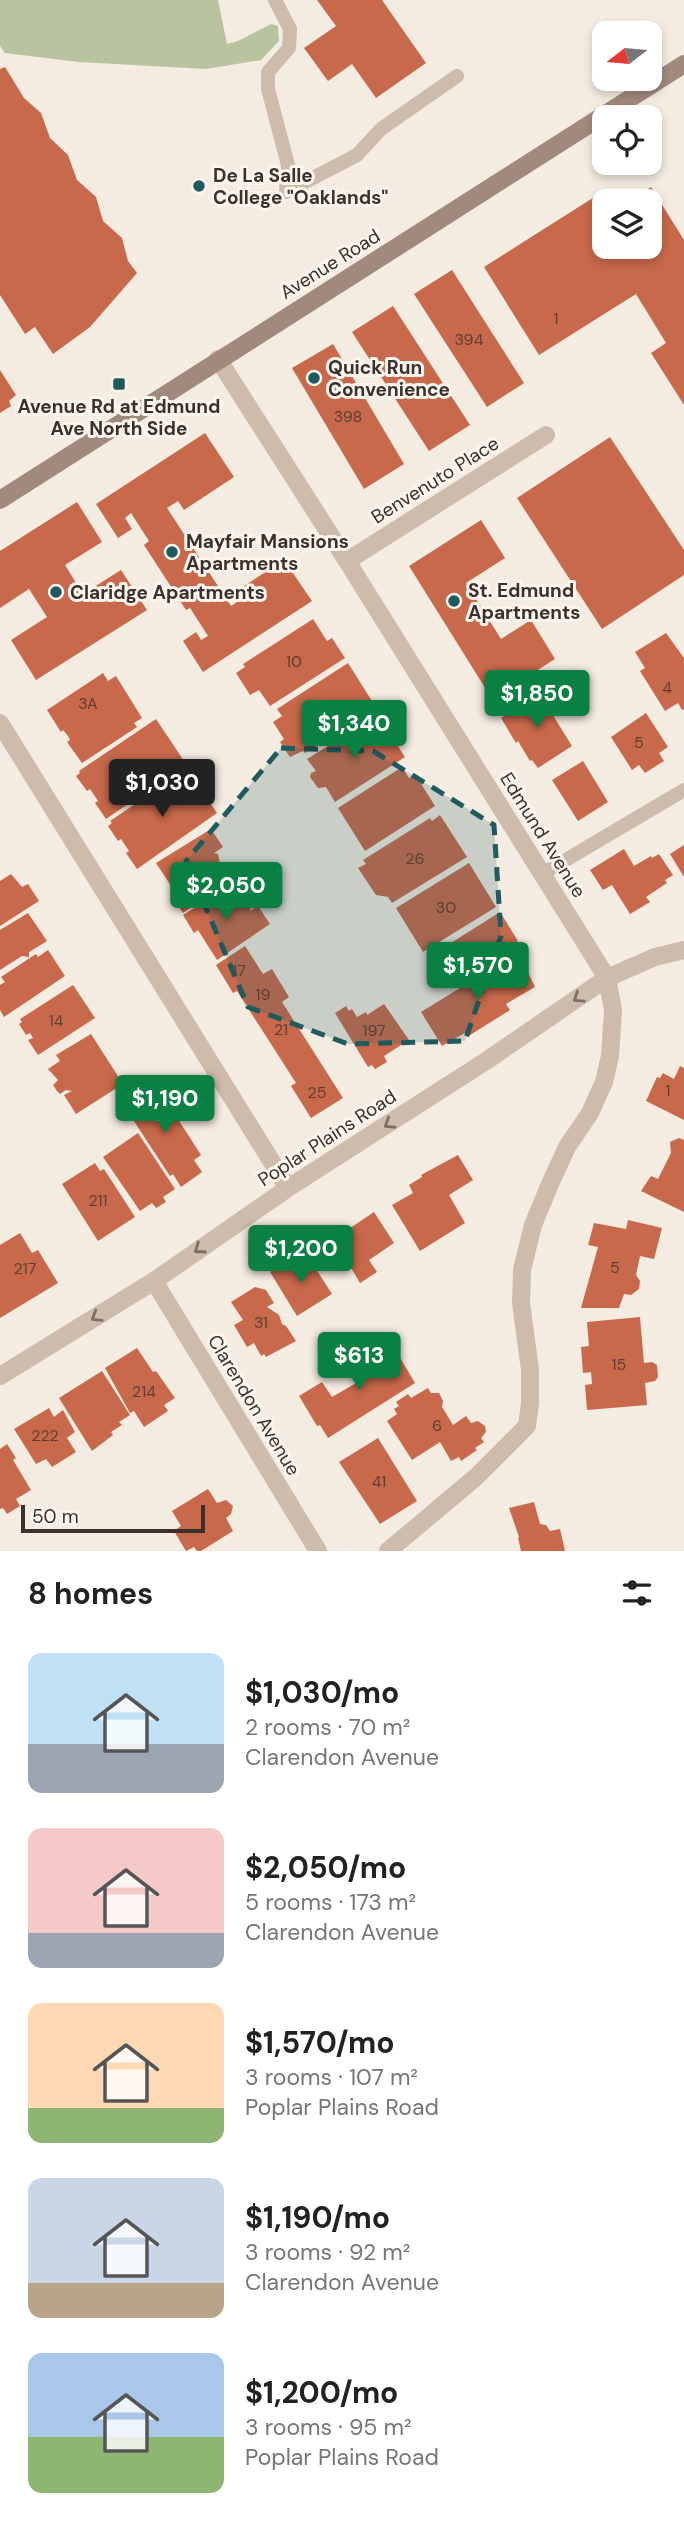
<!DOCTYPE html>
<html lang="en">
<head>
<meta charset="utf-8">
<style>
  :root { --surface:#fff; --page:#f6f6f6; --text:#222; --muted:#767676; --accent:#0b8043 }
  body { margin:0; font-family:"DM Sans",sans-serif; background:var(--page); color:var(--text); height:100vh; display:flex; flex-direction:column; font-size:26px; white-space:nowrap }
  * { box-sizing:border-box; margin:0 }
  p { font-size:23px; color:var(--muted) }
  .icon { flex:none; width:38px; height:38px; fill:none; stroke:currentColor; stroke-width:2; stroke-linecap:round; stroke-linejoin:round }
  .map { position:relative; height:1551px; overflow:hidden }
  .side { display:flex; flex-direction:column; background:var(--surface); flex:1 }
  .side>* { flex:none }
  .needle { width:46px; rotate:254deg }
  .tools { position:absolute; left:592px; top:21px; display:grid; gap:14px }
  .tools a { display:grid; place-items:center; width:70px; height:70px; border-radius:14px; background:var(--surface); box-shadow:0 4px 10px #0003; font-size:35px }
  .scale { position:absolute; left:21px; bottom:18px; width:184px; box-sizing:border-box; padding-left:7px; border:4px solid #3b302b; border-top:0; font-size:19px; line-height:24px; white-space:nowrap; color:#3b302b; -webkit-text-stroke:5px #fbf5ee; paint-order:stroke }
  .price { position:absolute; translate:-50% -60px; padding:0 16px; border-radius:7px; background:var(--accent); color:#fff; font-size:23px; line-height:46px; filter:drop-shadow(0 2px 4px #0008) }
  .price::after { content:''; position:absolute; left:50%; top:42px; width:21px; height:16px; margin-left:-10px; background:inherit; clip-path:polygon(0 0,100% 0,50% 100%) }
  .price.selected { background:#222; color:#fff }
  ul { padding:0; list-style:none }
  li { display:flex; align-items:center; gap:21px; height:175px; padding:0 28px }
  li span { display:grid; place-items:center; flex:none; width:196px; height:140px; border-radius:14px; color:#555 }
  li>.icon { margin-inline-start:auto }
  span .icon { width:84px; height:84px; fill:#fffc; stroke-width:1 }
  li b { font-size:30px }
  h2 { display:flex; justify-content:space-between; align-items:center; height:84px; padding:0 28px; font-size:30px }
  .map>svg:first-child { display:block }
  .green { fill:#b8c4a0 }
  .building { fill:#c8694b }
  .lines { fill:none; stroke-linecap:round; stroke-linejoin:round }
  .service { stroke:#cdbbac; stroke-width:14 }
  .minor { stroke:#cdbbac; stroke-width:18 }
  .secondary { stroke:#a18a7d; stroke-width:18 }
  .oneway { stroke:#7d6f65 }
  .marked { fill:#1f5a5e; fill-opacity:0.2; stroke:#1f5a5e; stroke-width:5; stroke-dasharray:14 9; stroke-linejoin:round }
  .poi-dot { fill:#1f5a5e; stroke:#fbf5ee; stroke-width:2.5 }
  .labels { text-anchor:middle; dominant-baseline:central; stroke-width:6; stroke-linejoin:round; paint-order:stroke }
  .number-label { font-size:16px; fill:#5e3e33 }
  .poi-label { font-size:19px; font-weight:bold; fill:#3b302b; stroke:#fbf5ee; text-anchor:start }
  .street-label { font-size:19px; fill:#3b302b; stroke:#fbf5ee }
</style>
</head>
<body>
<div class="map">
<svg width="684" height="1551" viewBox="0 0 684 1551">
  <rect width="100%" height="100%" fill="#f4ebe1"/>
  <path class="green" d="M0,0H218L227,44L238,41L271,24L278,26L279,41L261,60L206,69L79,62L5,53L0,46Z"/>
  <path class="building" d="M317,0H382L426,63L376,98L352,64L328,81L304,48L336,26Z
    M5,67L24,98L41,113L50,138L68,155L77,180L96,197L103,221L122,238L128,261L137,273L90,327L53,354L35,327L25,334L0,295V69Z
    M651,187L684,240V405L651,353L666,343L636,294L539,355L484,267L607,189L615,201H604V247H649V201H629Z
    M452,270L524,383L487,407L414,294Z
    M393,306L470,425L429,451L352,332Z
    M333,344L404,464L364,489L292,368Z
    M0,370L16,395L9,401L11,406L0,413Z
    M205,433L234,477L184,510L178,501L167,508L231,606L240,600L235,592L284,560L312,601L203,672L183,641L196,632L201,640L208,636L190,608L186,610L144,545L149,541L131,513L125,518L132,529L118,538L96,504Z
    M610,437L684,550V575L602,629L517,498Z
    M77,502L102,542L65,565L83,594L121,570L147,610L36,680L11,640L47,617L29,589L0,608V551Z
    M481,520L505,558L466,583L501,639L531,620L555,659L492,699L409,566Z
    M313,619L327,641L332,638L345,658L270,706L259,690L250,695L236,673L245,667L243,664Z
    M666,633L684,658V709L682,710L678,703L665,711L640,671L645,668L635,652Z
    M348,663L377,709L305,753L303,751L290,757L280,742L284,739L273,722L282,716L277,709Z
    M103,673L108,681L116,676L142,718L134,723L137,727L82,763L67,742L70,740L68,736L63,730L61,732L47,710Z
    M546,690L552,700L546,704L572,746L538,768L532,760L530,761L518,741L516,743L501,718Z
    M646,713L668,747L659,753L664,761L645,773L639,765L632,770L611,737Z
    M156,719L186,764L106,819L95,803L98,801L90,789L87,791L76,776L80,773L79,771Z
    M370,720L381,733L386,728L405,757L335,802L326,787L318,788L310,777L311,773L316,771L307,759Z
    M583,761L608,802L578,821L552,780Z
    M402,767L409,778L415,774L435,806L365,851L338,808Z
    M187,769L217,813L137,869L126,853L129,851L121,839L118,841L108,826L112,823L110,821Z
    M440,815L467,857L392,903L388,897L376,895L358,868L366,864L363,860L430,818L432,821Z
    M211,829L223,847L214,853L218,854L220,864L230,880L183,913L171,895L175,892L156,863Z
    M684,845V877L670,854Z
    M624,849L634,866L651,856L652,858L659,854L673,875L665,880L667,883L646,897L650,902L630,914L612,885L603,890L590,870Z
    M469,863L496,907L423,952L396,908Z
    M11,874L22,887L28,884L39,901L0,926V881Z
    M232,885L242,901H247L251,907L250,911L258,906L270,924L217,960L198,930L194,933L183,915Z
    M500,912L518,941L452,982L440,965L442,964L435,953Z
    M28,913L47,941L29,952V957L22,956L0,970V930Z
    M245,946L263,974L272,969L289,997L282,1002L343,1098L311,1118L291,1086L296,1083L237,991L233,993L216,965Z
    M48,950L65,976L4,1017L0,1010V985L5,982L1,977L36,954L38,957Z
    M509,958L513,965L520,961L525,966L535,987L506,1004L510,1010L467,1037L465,1033L442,1046L421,1012Z
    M73,985L95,1018L38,1055L28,1040L33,1038L30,1033L26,1035L19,1024L22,1022L20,1019Z
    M384,1004L409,1040L384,1056L387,1062L375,1069L372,1065L368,1067L335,1013L346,1006L349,1011L352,1009L357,1017L366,1012L367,1015Z
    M91,1034L123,1084L76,1114L64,1095L72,1091L66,1090L60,1094L57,1091L53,1085L58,1080L48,1069L60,1061L56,1055Z
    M680,1066L684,1068V1120L646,1101L657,1077L660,1078L663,1073L674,1079Z
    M156,1085L201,1155L194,1160L202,1172L181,1187L173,1174L170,1176L124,1106Z
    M138,1133L175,1189L163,1197L166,1202L156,1208L152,1203L140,1211L103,1157Z
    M679,1138L684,1140V1212L641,1191L651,1176L658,1179L671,1153L670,1142Z
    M458,1155L473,1180L449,1195L465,1223L420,1251L392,1205L413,1193L409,1185L422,1177L421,1175Z
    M95,1163L100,1171L104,1169L135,1217L98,1241L62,1184Z
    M374,1212L394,1243L369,1260L377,1272L360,1283L334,1239Z
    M628,1220L662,1228L654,1259L640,1256L636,1275L640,1281L639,1289L631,1295L624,1294L619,1308H581L598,1247L588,1245L594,1223L626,1229Z
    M20,1233L32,1253L38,1250L58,1283L0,1318V1245Z
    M307,1255L332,1294L297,1316L270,1272L284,1263L287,1268Z
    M255,1287L266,1290L274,1303L267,1307L279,1315L282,1324L286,1326L296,1341L266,1357L264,1354L261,1356L254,1343L247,1347L234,1325L243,1320L231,1302Z
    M640,1317L644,1363L652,1362L657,1365L658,1377L655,1381L645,1383L647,1405L587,1410L585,1385L592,1384L591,1372L583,1373L581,1347L589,1346L587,1322Z
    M380,1345L387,1357L396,1351L415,1383L328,1438L320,1425L317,1426L299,1396L322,1382L332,1397L363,1379L352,1362Z
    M137,1348L153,1372L156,1371L175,1398L164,1405L168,1411L144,1427L134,1411L130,1413L105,1368Z
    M102,1371L130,1415L119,1422L122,1425L111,1432L113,1435L92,1451L59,1398Z
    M428,1388L431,1393H439L443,1401L442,1407L453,1425L466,1416L471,1423L478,1421L485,1426L486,1432L481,1438L484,1442L475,1448L477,1450L461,1461L459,1457L451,1461L440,1442L412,1460L387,1421L397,1414L394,1409L399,1406L396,1402L408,1394L411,1398Z
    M49,1408L54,1417L63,1410L75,1432L67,1438L76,1452L52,1467L46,1459L36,1464L14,1429Z
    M378,1438L417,1501L380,1524L339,1462Z
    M7,1444L16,1458L13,1460L31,1490L16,1499L20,1506L7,1514L3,1508L0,1509V1449Z
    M208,1489L217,1503L226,1500L233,1506L231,1514L226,1518L233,1531L201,1551H197L194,1547L186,1551L174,1531L181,1526L172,1511Z
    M534,1502L540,1524L546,1525L550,1531L560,1529L565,1551H521L518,1538L519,1537L509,1508Z"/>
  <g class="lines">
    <path class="service" d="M275,0L290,29L289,48L268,72V89L288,165L286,192L357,155L381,129L457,76
      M542,874L684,790"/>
    <path class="minor" d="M218,359L347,561L607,978L613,1010L610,1056L604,1082L590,1113L567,1147L550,1184L533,1225L522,1270L521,1303L530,1370V1403L527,1426L476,1477L388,1551
      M347,561L546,435
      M0,723L288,1188
      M154,1281L318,1551
      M0,1376L154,1281L288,1188L486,1061L607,978L655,957L684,950"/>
    <path class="secondary" d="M0,500L684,64"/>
  </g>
  <defs><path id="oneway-chevron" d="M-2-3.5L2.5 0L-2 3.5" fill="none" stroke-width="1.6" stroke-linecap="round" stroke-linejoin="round" transform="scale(1.75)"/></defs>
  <g class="oneway">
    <use href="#oneway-chevron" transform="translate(578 998) rotate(146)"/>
    <use href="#oneway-chevron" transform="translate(389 1124) rotate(147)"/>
    <use href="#oneway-chevron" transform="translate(199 1249) rotate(145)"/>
    <use href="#oneway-chevron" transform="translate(96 1317) rotate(148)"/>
  </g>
  <path class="marked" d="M281,748L373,751L494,825L501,936L465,1041L348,1044L248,1007L186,861Z"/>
  <g class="poi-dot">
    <circle cx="199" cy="186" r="7"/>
    <circle cx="314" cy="378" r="7"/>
    <rect x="112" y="377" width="14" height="14" rx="3.5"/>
    <circle cx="172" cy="552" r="7"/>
    <circle cx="56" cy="592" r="7"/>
    <circle cx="454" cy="601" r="7"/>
  </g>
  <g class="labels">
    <g class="number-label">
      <text x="556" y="318">1</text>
      <text x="469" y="339">394</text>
      <text x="348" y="416">398</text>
      <text x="294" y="661">10</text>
      <text x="667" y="687">4</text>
      <text x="88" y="703">3A</text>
      <text x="639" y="742">5</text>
      <text x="415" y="858">26</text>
      <text x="446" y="907">30</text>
      <text x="239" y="970">17</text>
      <text x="263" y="994">19</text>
      <text x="56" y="1020">14</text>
      <text x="281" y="1029">21</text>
      <text x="374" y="1030">197</text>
      <text x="668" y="1090">1</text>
      <text x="317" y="1092">25</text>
      <text x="98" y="1200">211</text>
      <text x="615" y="1267">5</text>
      <text x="25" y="1268">217</text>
      <text x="261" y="1322">31</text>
      <text x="619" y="1364">15</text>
      <text x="144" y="1391">214</text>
      <text x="437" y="1425">6</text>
      <text x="45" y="1435">222</text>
      <text x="379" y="1481">41</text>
    </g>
    <g class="poi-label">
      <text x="213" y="175">De La Salle<tspan x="213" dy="22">College "Oaklands"</tspan></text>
      <text x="328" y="367">Quick Run<tspan x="328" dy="22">Convenience</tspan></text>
      <text x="119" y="406" text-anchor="middle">Avenue Rd at Edmund<tspan x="119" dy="22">Ave North Side</tspan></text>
      <text x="186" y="541">Mayfair Mansions<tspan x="186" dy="22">Apartments</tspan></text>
      <text x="468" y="590">St. Edmund<tspan x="468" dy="22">Apartments</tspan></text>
      <text x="70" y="592">Claridge Apartments</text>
    </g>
    <g class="street-label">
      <text transform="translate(330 264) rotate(-32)">Avenue Road</text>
      <text transform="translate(435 480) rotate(-32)">Benvenuto Place</text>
      <text transform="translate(543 835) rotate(58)">Edmund Avenue</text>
      <text transform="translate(327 1138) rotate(-33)">Poplar Plains Road</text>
      <text transform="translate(254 1405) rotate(59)">Clarendon Avenue</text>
    </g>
  </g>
</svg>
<div class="tools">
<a><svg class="needle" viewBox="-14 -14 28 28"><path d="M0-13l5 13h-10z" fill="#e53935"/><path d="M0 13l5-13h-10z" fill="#767676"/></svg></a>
<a><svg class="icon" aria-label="locate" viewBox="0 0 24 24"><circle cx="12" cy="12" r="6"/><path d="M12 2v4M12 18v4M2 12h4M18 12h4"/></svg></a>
<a><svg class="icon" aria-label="layers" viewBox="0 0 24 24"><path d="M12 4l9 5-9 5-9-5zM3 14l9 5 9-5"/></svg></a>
</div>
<div class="scale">50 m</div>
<b class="price" style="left:537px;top:730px">$1,850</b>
<b class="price" style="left:354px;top:760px">$1,340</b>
<b class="price selected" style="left:162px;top:819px">$1,030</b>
<b class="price" style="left:226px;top:922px">$2,050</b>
<b class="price" style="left:478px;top:1002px">$1,570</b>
<b class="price" style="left:165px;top:1135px">$1,190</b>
<b class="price" style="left:301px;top:1285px">$1,200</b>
<b class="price" style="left:359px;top:1392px">$613</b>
</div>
<section class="side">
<h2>8 homes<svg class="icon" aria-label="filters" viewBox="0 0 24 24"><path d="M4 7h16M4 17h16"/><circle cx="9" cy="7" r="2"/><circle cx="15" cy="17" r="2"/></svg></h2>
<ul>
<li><span style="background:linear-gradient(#bfe0f5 65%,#9aa5b1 0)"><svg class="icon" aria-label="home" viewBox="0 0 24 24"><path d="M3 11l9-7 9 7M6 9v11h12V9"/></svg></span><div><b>$1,030/mo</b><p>2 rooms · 70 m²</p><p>Clarendon Avenue</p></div></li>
<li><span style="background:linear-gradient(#f6c9c9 75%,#9aa5b1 0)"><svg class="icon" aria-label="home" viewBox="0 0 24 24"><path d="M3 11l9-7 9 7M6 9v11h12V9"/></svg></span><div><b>$2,050/mo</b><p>5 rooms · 173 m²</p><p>Clarendon Avenue</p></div></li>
<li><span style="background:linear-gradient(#ffd9b3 75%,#8fb573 0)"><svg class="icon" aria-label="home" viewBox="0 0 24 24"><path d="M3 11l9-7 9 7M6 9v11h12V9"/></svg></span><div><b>$1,570/mo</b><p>3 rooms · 107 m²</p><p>Poplar Plains Road</p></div></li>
<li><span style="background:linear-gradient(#c9d6e8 75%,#b9a48a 0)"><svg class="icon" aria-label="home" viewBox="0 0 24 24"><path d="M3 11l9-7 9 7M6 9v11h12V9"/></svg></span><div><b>$1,190/mo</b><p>3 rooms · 92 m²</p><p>Clarendon Avenue</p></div></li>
<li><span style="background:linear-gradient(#a9c7e8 60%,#8fb573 0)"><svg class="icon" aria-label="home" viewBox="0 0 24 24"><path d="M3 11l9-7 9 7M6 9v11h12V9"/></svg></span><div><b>$1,200/mo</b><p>3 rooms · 95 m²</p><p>Poplar Plains Road</p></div></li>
</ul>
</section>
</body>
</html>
